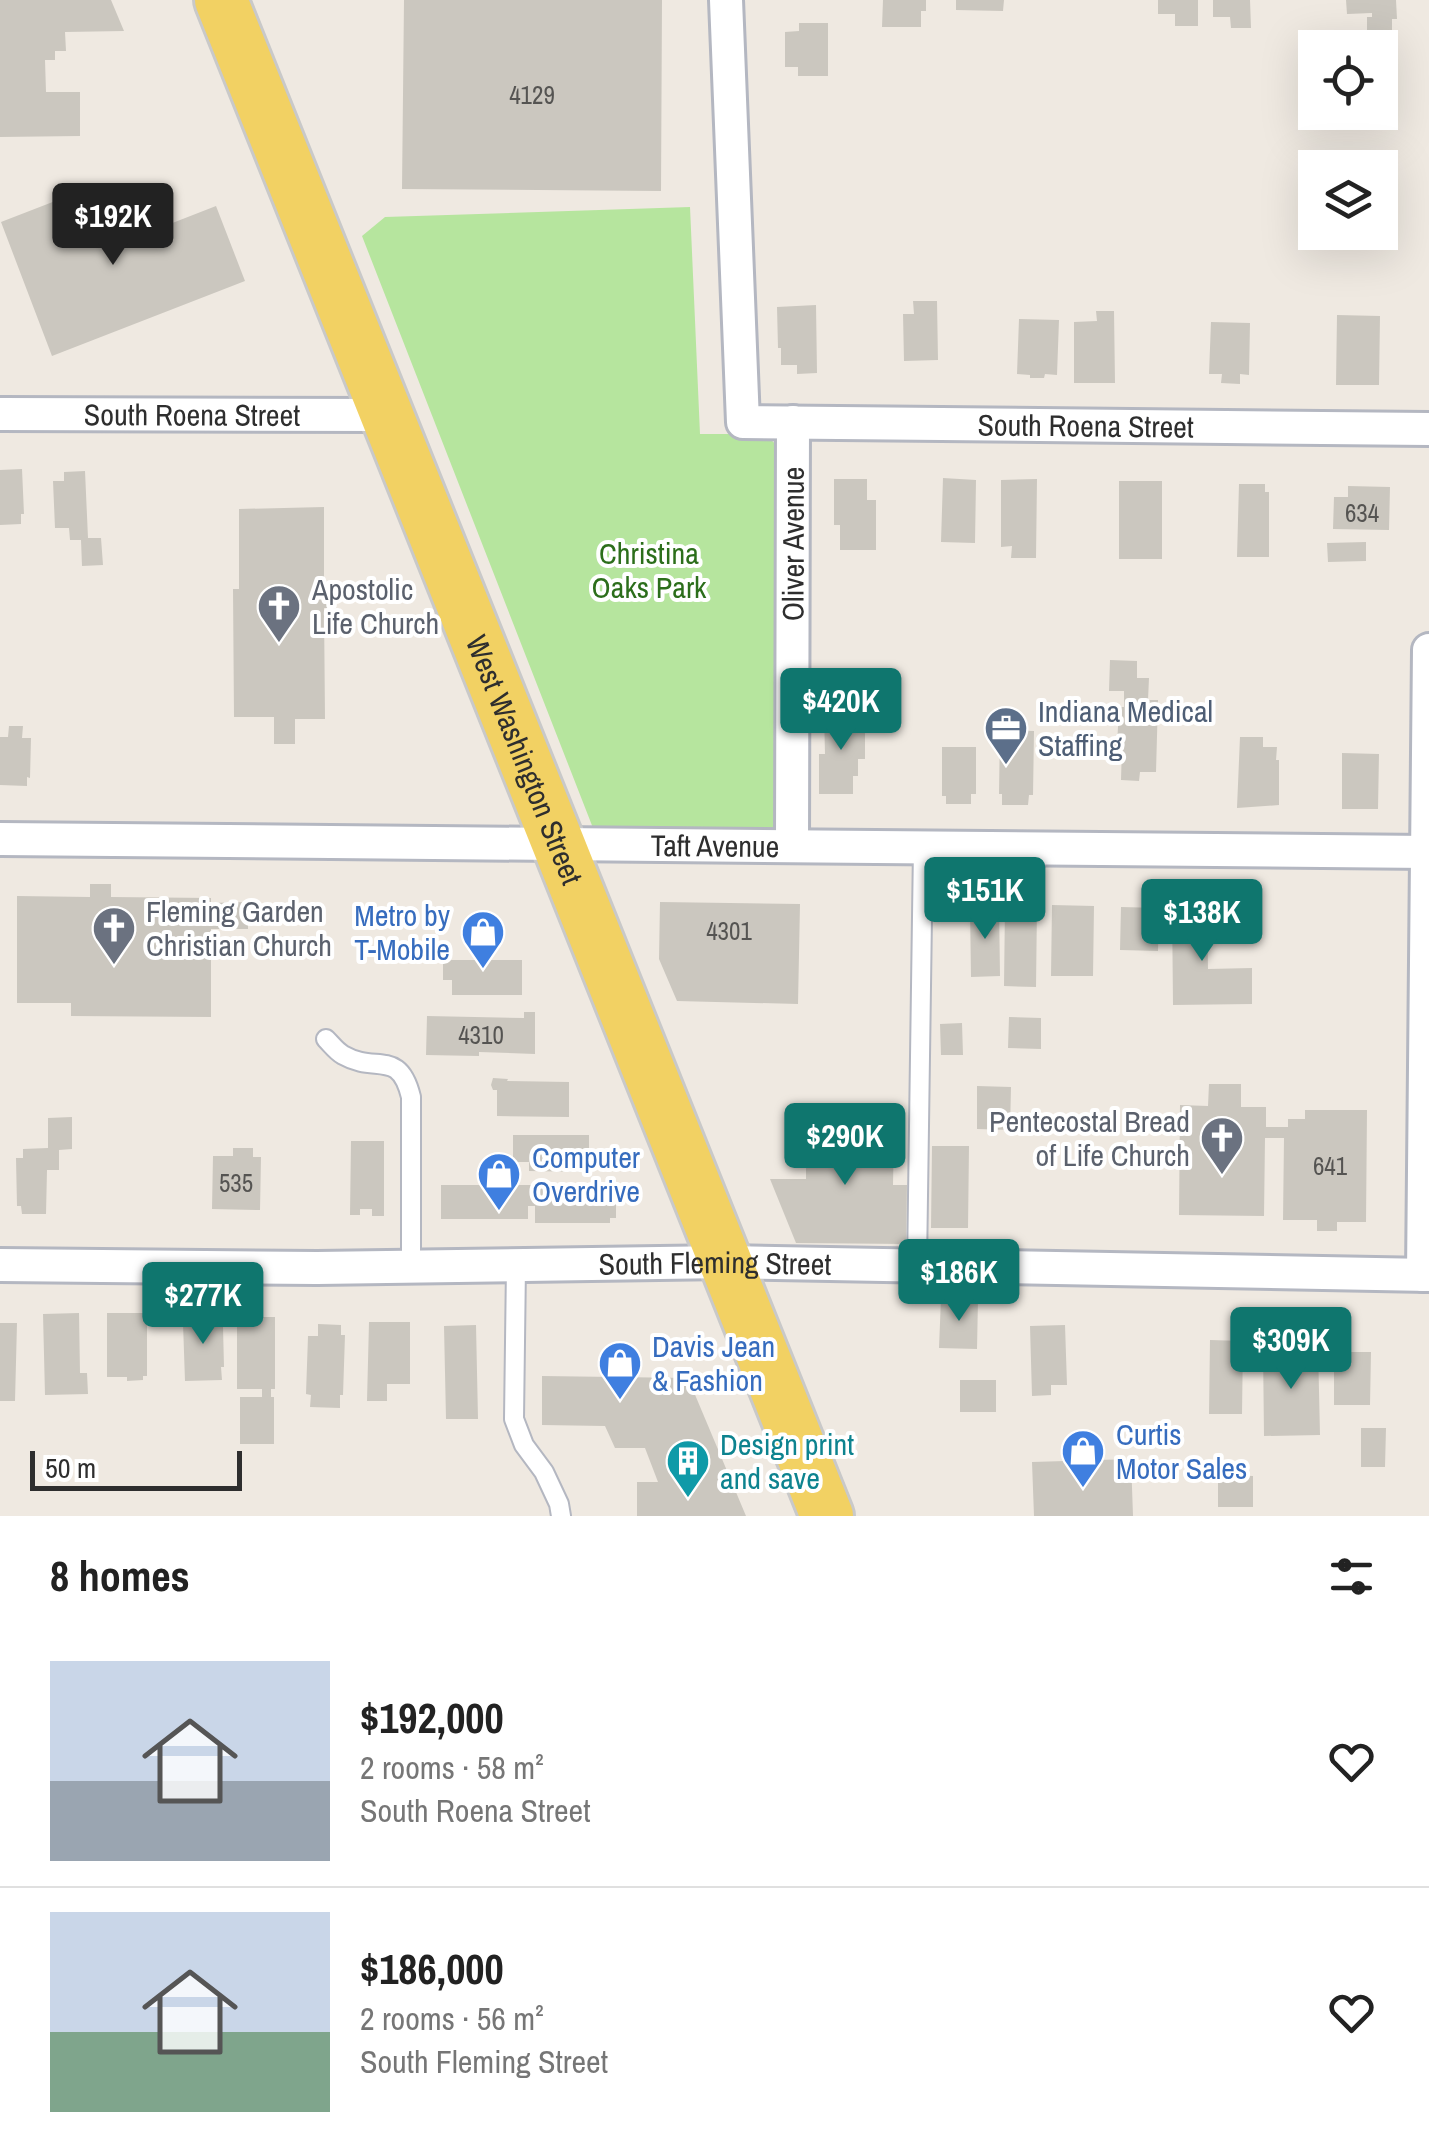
<!DOCTYPE html>
<html lang="en">
<head>
<meta charset="utf-8">
<style>
  :root { --surface:#fff; --page:#f2f2f2; --text:#222; --muted:#767676; --line:#e0e0e0; --accent:#0f766e }
  body { margin:0; font-family:"Archivo Narrow",sans-serif; background:var(--page); color:var(--text); height:100vh; display:flex; flex-direction:column; font-size:38px; white-space:nowrap }
  * { box-sizing:border-box; margin:0 }
  p { font-size:32px; color:var(--muted) }
  .icon { flex:none; width:55px; height:55px; fill:none; stroke:currentColor; stroke-width:2; stroke-linecap:round; stroke-linejoin:round }
  .map { position:relative; height:1516px; overflow:hidden }
  .drawer { display:flex; flex-direction:column; background:var(--surface); flex:1 }
  .drawer>* { flex:none }
  .controls { position:absolute; left:1298px; top:30px; display:grid; gap:20px }
  .controls a { display:grid; place-items:center; width:100px; height:100px; border-radius:0px; background:var(--surface); box-shadow:0 10px 40px #0002; font-size:50px }
  .scale { position:absolute; left:30px; bottom:25px; width:212px; box-sizing:border-box; padding-left:10px; border:5px solid #2e2e2e; border-top:0; font-size:28px; line-height:35px; white-space:nowrap; color:#2e2e2e; -webkit-text-stroke:8px #fff; paint-order:stroke }
  .price { position:absolute; translate:-50% -85px; padding:0 22px; border-radius:10px; background:var(--accent); color:#fff; font-size:32px; line-height:65px; filter:drop-shadow(0 2px 5px #0008) }
  .price::after { content:''; position:absolute; left:50%; top:60px; width:30px; height:22px; margin-left:-15px; background:inherit; clip-path:polygon(0 0,100% 0,50% 100%) }
  .price.active { background:#222; color:#fff }
  ul { padding:0; list-style:none }
  li { display:flex; align-items:center; gap:30px; height:250px; padding:0 50px }
  li+li { border-top:2px solid var(--line) }
  li span { display:grid; place-items:center; flex:none; width:280px; height:200px; border-radius:0px; color:#555 }
  li>.icon { margin-inline-start:auto }
  span .icon { width:120px; height:120px; fill:#fffc; stroke-width:1 }
  li b { font-size:42px }
  h2 { display:flex; justify-content:space-between; align-items:center; height:120px; padding:0 50px; font-size:42px }
  .map>svg:first-child { display:block }
  .green { fill:#b6e59e }
  .building { fill:#cbc7bf }
  .lines { fill:none; stroke-linecap:round; stroke-linejoin:round }
  .service-casing { stroke:#b4b7c1; stroke-width:22 }
  .minor-casing { stroke:#b4b7c1; stroke-width:38 }
  .primary-casing { stroke:#c9c9c9; stroke-width:58 }
  .service { stroke:#fff; stroke-width:18 }
  .minor { stroke:#fff; stroke-width:32 }
  .primary { stroke:#f2d163; stroke-width:52 }
  .labels { text-anchor:middle; dominant-baseline:central; stroke-width:8; stroke-linejoin:round; paint-order:stroke }
  .number-label { font-size:25px; fill:#555452 }
  .street-label { font-size:30px; fill:#2e2e2e; stroke:#fff }
  .park-label { font-size:30px; fill:#2c6e1b; stroke:#fff }
  .worship-label { font-size:30px; fill:#5b616d; stroke:#fff; text-anchor:start }
  .service-label { font-size:30px; fill:#4e5e75; stroke:#fff; text-anchor:start }
  .shop-label { font-size:30px; fill:#366cbe; stroke:#fff; text-anchor:start }
  .culture-label { font-size:30px; fill:#0d838f; stroke:#fff; text-anchor:start }
</style>
</head>
<body>
<div class="map">
<svg width="1429" height="1516" viewBox="0 0 1429 1516">
  <rect width="100%" height="100%" fill="#efe9e1"/>
  <path class="green" d="M690,207L700,434H764L793,459L792,829L593,828L362,236L385,217Z"/>
  <path class="building" d="M0,0H111L124,31L65,32L66,51H55V60H45L46,92H80V136L0,137Z
    M404,0H662L661,191L402,189Z
    M883,0H926V11H921V27H882Z
    M956,0H1004L1003,11L956,10Z
    M1158,0H1198V26H1175V14H1158Z
    M1213,0H1250L1251,28H1231L1230,17H1213Z
    M1346,0H1396L1397,19H1392V31H1397V63H1380V48H1361V31H1367V17H1372V13L1347,14Z
    M799,23H828V76H798V67H785V32L799,31Z
    M94,186L116,245L216,206L245,281L52,356L1,222Z
    M913,301H937L938,360L904,361L903,314H914Z
    M816,305L817,373L797,374V365H781V348H778L777,307Z
    M1096,311H1114L1115,383H1074V322L1097,321Z
    M1337,315L1380,316L1379,385H1336Z
    M1019,319L1059,320L1057,375L1045,374L1044,378H1030V375L1017,374Z
    M1211,322L1250,323L1249,375L1240,374V384L1221,383L1222,374H1209Z
    M22,469L24,514H21V524L0,525V470Z
    M85,471L88,538H101L103,565L82,566L81,540H70L69,528H55L53,481H64V472Z
    M943,478L976,480L975,543L941,542Z
    M834,479H867V500H876V550H840V525H834Z
    M1037,479L1036,558H1011L1012,546L1001,547V480Z
    M1119,481H1162V559H1119Z
    M1239,484H1265V492H1269V557H1237Z
    M1348,486L1390,487L1389,530L1333,529L1334,497H1348Z
    M324,507V593L331,592V608H324L325,719H295V744H274V717H234L233,589H239V509Z
    M1366,542V561L1328,562L1327,543Z
    M1110,660L1137,661V678H1149L1148,700H1158L1156,772H1140L1139,781L1121,780L1122,746H1117L1119,707H1124V691H1109Z
    M824,712H846L847,720H865V759H858V776H853V794H819V754H825Z
    M9,726H23L22,738H31L30,778L27,777V786L0,785V737H8Z
    M1000,730L1034,731L1033,795H1029L1028,805H1002V794H999Z
    M1240,737H1263V747H1277L1276,760H1279V805L1237,808Z
    M942,747H976V794H971V804H946V796H942Z
    M1342,753L1379,754L1378,809H1342Z
    M90,884H111V897L211,898V903L248,902V929H211V1017L71,1016V1003H17V896L90,897Z
    M660,902L800,904L798,1004L677,1001L659,959Z
    M1207,904L1208,969L1252,968V1004L1173,1005L1172,905Z
    M1005,905L1037,906L1036,987L1004,986Z
    M1052,905L1094,906L1093,976H1051Z
    M999,906L1000,976L971,977L970,907Z
    M1121,907L1159,908L1158,951L1120,950Z
    M443,960H522V995H452V980H443Z
    M524,1012H535V1054L479,1052V1056L426,1055L427,1016L524,1018Z
    M1009,1017L1041,1018V1049L1008,1048Z
    M962,1023L963,1055H941L940,1024Z
    M493,1078L508,1079L507,1081L569,1082V1117L497,1116V1090H493L491,1085Z
    M1209,1084H1241V1107H1266V1127H1288V1119H1305V1110H1367L1366,1222H1337V1231H1317V1220H1283L1284,1138H1265L1264,1216L1179,1215L1180,1105L1208,1106Z
    M977,1086L1011,1087L1010,1130L977,1129Z
    M806,1107H829L828,1129L894,1130L893,1185H907L906,1244L796,1243L770,1179H806Z
    M72,1117V1149L59,1150V1170H47L46,1214H22L21,1206H17L16,1158H23V1149L48,1148V1118Z
    M513,1135H589V1172L529,1171V1162H513Z
    M351,1141H384V1216H372V1209H360V1215H350Z
    M932,1146H969L968,1228H931Z
    M233,1148H253V1157H261L260,1210L212,1209L213,1156H233Z
    M441,1185H610L609,1204H616V1218H610V1223H535V1206H528V1219H441Z
    M941,1298L978,1299L977,1349L939,1348Z
    M219,1311V1327H223L224,1367H221L222,1380L185,1381L183,1323H187V1313Z
    M79,1313L80,1373H87L88,1394L45,1395L43,1314Z
    M107,1313H147V1376H143V1380L127,1381V1377H107Z
    M237,1317H275V1389H271V1397H274V1444H240V1397H262V1389H237Z
    M369,1322H410V1384H387V1401H367Z
    M0,1323H17L15,1401H0Z
    M318,1324L341,1325V1335H345L343,1395H340V1408L310,1407L311,1395L306,1394L308,1336H318Z
    M476,1325L478,1419H446L444,1326Z
    M1065,1325L1067,1385H1051V1395L1032,1396L1030,1326Z
    M1210,1340L1243,1341L1242,1414H1209Z
    M1318,1347L1320,1435L1264,1436L1263,1348Z
    M1334,1352H1371L1370,1405H1334Z
    M542,1376L688,1378L746,1516H637V1482H658L645,1448H615L605,1426L542,1425Z
    M960,1380H996V1412H960Z
    M1361,1428H1386L1385,1467H1361Z
    M1131,1459L1133,1516H1034L1032,1462Z
    M1218,1475L1253,1476V1507H1218Z"/>
  <g class="lines">
    <g class="service-casing">
      <path id="service" d="M326,1039C332,1045 336,1051 343,1055C376,1074 399,1048 411,1097V1267
        M516,1265L514,1419L524,1445L544,1472L559,1504L561,1516
        M917,1266L923,847"/>
    </g>
    <g class="minor-casing">
      <g id="minor">
        <path id="s1" d="M726,0L743,422L1429,429"/>
        <path id="s2" d="M0,414L387,415"/>
        <path id="s3" d="M0,839L1429,852"/>
        <path id="s4" d="M792,846L793,422"/>
        <path id="s5" d="M0,1265L317,1268L726,1262L1429,1275"/>
        <path d="M1423,1275L1429,650"/>
      </g>
    </g>
    <g class="primary-casing">
      <g id="primary">
        <path id="s6" d="M221,0L827,1516"/>
      </g>
    </g>
    <use href="#service" class="service"/>
    <use href="#minor" class="minor"/>
    <use href="#primary" class="primary"/>
  </g>
  <defs>
    <g id="church-pin" transform="scale(2.25)"><path d="M0 17L-7.5 6A9.5 9.5 0 1 1 7.5 6Z" fill="#6b7280" stroke="#fff"/><path d="M-1.2-6h2.4v3.5h3.3v2.4h-3.3V6h-2.4V-.1h-3.3v-2.4h3.3Z" fill="#fff"/></g>
    <g id="office-pin" transform="scale(2.25)"><path d="M0 17L-7.5 6A9.5 9.5 0 1 1 7.5 6Z" fill="#5c6f8a" stroke="#fff"/><path d="M-6-3h4V-5.5h4V-3h4V5H-6ZM-1-4.5V-3h2v-1.5ZM-6 0V1H6V0Z" fill="#fff"/></g>
    <g id="shop-pin" transform="scale(2.25)"><path d="M0 17L-7.5 6A9.5 9.5 0 1 1 7.5 6Z" fill="#3f7fe0" stroke="#fff"/><path d="M-5-2.5h2.3a2.7 3.5 0 0 1 5.4 0H5L5.5 6h-11ZM-1.5-2.5h3a1.5 2.3 0 0 0-3 0Z" fill="#fff"/></g>
    <g id="building-pin" transform="scale(2.25)"><path d="M0 17L-7.5 6A9.5 9.5 0 1 1 7.5 6Z" fill="#0f9aa8" stroke="#fff"/><path d="M-4-6H4V6H1V3H-1V6H-4ZM-2.5-4.3h1.7v1.8h-1.7ZM.8-4.3h1.7v1.8H.8ZM-2.5-1h1.7V.8h-1.7ZM.8-1h1.7V.8H.8Z" fill="#fff"/></g>
  </defs>
  <g fill-rule="evenodd">
    <use href="#church-pin" x="279" y="606"/>
    <use href="#office-pin" x="1006" y="728"/>
    <use href="#church-pin" x="114" y="928"/>
    <use href="#shop-pin" x="483" y="932"/>
    <use href="#church-pin" x="1222" y="1138"/>
    <use href="#shop-pin" x="499" y="1174"/>
    <use href="#shop-pin" x="620" y="1363"/>
    <use href="#shop-pin" x="1083" y="1451"/>
    <use href="#building-pin" x="688" y="1461"/>
  </g>
  <g class="labels">
    <g class="number-label">
      <text x="532" y="95">4129</text>
      <text x="1362" y="513">634</text>
      <text x="729" y="931">4301</text>
      <text x="481" y="1035">4310</text>
      <text x="1330" y="1166">641</text>
      <text x="236" y="1183">535</text>
    </g>
    <g class="street-label">
      <text stroke="none"><textPath href="#s2" startOffset="192">South Roena Street</textPath></text>
      <text stroke="none"><textPath href="#s1" startOffset="765">South Roena Street</textPath></text>
      <text stroke="none"><textPath href="#s4" startOffset="302">Oliver Avenue</textPath></text>
      <text stroke="none"><textPath href="#s6" startOffset="818">West Washington Street</textPath></text>
      <text stroke="none"><textPath href="#s3" startOffset="715">Taft Avenue</textPath></text>
      <text stroke="none"><textPath href="#s5" startOffset="715">South Fleming Street</textPath></text>
    </g>
    <g class="park-label">
      <text x="649" y="553">Christina<tspan x="649" dy="34">Oaks Park</tspan></text>
    </g>
    <g class="worship-label">
      <text x="312" y="589">Apostolic<tspan x="312" dy="34">Life Church</tspan></text>
      <text x="146" y="911">Fleming Garden<tspan x="146" dy="34">Christian Church</tspan></text>
      <text x="1190" y="1121" text-anchor="end">Pentecostal Bread<tspan x="1190" dy="34">of Life Church</tspan></text>
    </g>
    <g class="service-label">
      <text x="1038" y="711">Indiana Medical<tspan x="1038" dy="34">Staffing</tspan></text>
    </g>
    <g class="shop-label">
      <text x="450" y="915" text-anchor="end">Metro by<tspan x="450" dy="34">T-Mobile</tspan></text>
      <text x="532" y="1157">Computer<tspan x="532" dy="34">Overdrive</tspan></text>
      <text x="652" y="1346">Davis Jean<tspan x="652" dy="34">&amp; Fashion</tspan></text>
      <text x="1116" y="1434">Curtis<tspan x="1116" dy="34">Motor Sales</tspan></text>
    </g>
    <g class="culture-label">
      <text x="720" y="1444">Design print<tspan x="720" dy="34">and save</tspan></text>
    </g>
  </g>
</svg>
<div class="controls">
<a><svg class="icon" aria-label="locate" viewBox="0 0 24 24"><circle cx="12" cy="12" r="6"/><path d="M12 2v4M12 18v4M2 12h4M18 12h4"/></svg></a>
<a><svg class="icon" aria-label="layers" viewBox="0 0 24 24"><path d="M12 4l9 5-9 5-9-5zM3 14l9 5 9-5"/></svg></a>
</div>
<div class="scale">50 m</div>
<b class="price active" style="left:113px;top:268px">$192K</b>
<b class="price" style="left:841px;top:753px">$420K</b>
<b class="price" style="left:985px;top:942px">$151K</b>
<b class="price" style="left:1202px;top:964px">$138K</b>
<b class="price" style="left:845px;top:1188px">$290K</b>
<b class="price" style="left:959px;top:1324px">$186K</b>
<b class="price" style="left:203px;top:1347px">$277K</b>
<b class="price" style="left:1291px;top:1392px">$309K</b>
</div>
<section class="drawer">
<h2>8 homes<svg class="icon" aria-label="filters" viewBox="0 0 24 24"><path d="M4 7h16M4 17h16"/><circle cx="9" cy="7" r="2"/><circle cx="15" cy="17" r="2"/></svg></h2>
<ul>
<li><span style="background:linear-gradient(#c9d6e8 60%,#9aa5b1 0)"><svg class="icon" aria-label="home" viewBox="0 0 24 24"><path d="M3 11l9-7 9 7M6 9v11h12V9"/></svg></span><div><b>$192,000</b><p>2 rooms · 58 m²</p><p>South Roena Street</p></div><svg class="icon" aria-label="heart" viewBox="0 0 24 24"><path d="M12 20l-8-8c-3-5 5-10 8-4 3-6 11-1 8 4z"/></svg></li>
<li><span style="background:linear-gradient(#c9d6e8 60%,#7fa58c 0)"><svg class="icon" aria-label="home" viewBox="0 0 24 24"><path d="M3 11l9-7 9 7M6 9v11h12V9"/></svg></span><div><b>$186,000</b><p>2 rooms · 56 m²</p><p>South Fleming Street</p></div><svg class="icon" aria-label="heart" viewBox="0 0 24 24"><path d="M12 20l-8-8c-3-5 5-10 8-4 3-6 11-1 8 4z"/></svg></li>
</ul>
</section>
</body>
</html>
